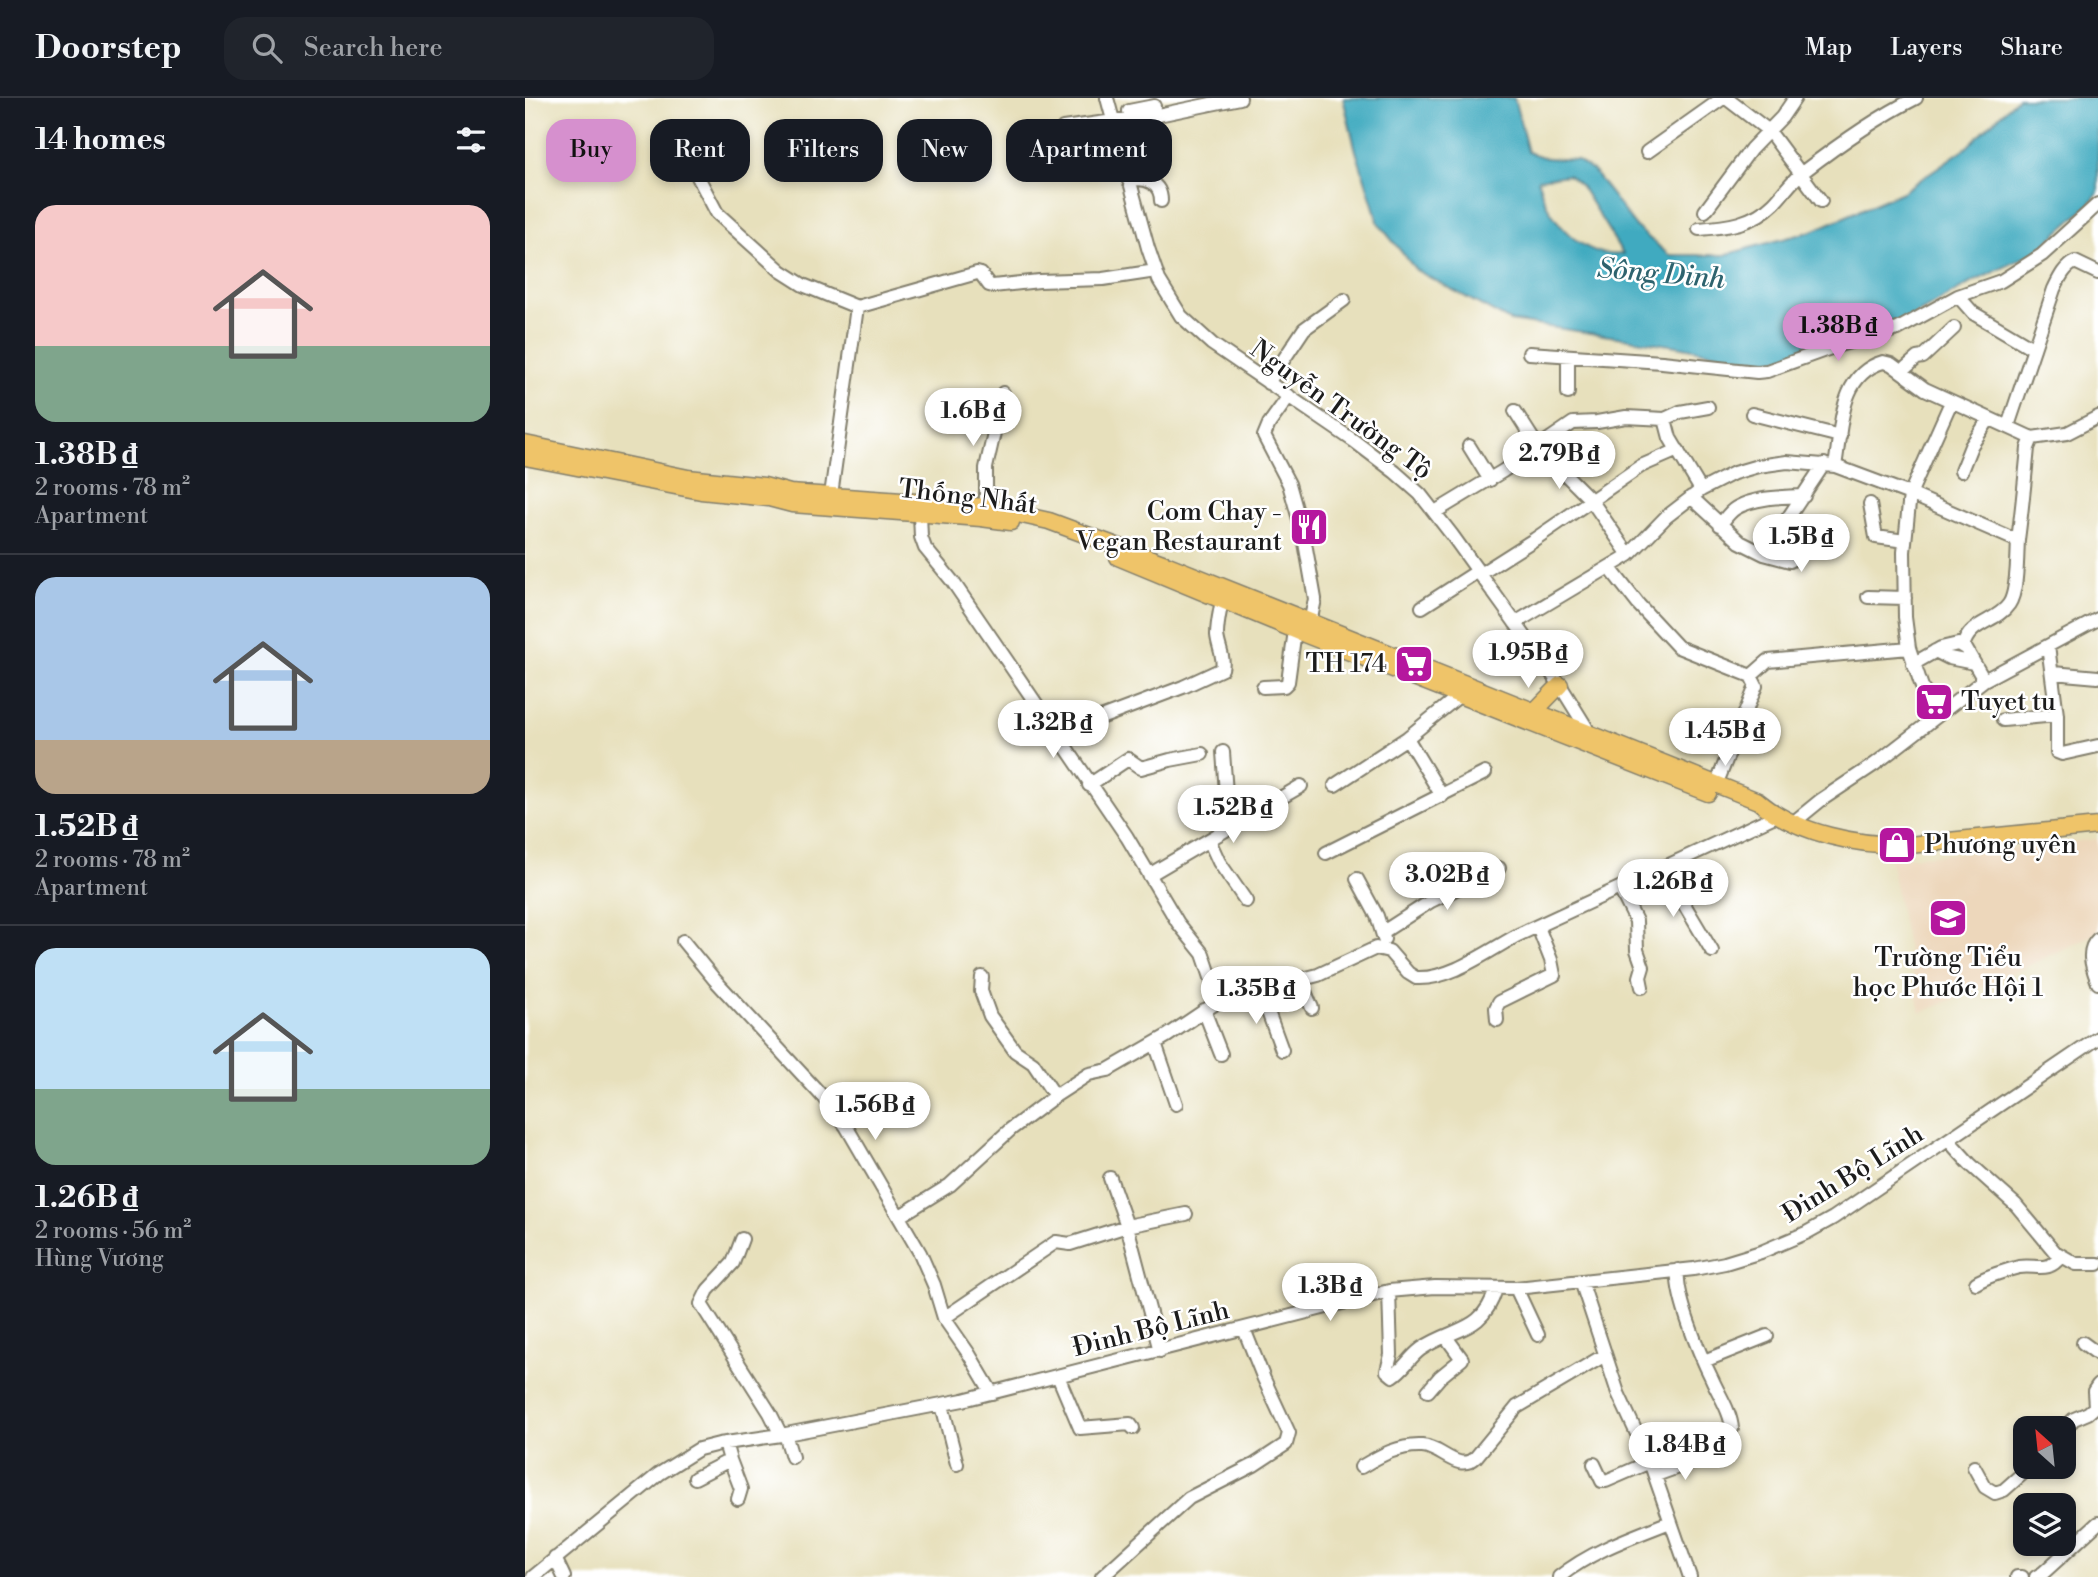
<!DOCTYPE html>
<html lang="en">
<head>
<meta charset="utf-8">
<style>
  :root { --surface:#171b24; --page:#20242c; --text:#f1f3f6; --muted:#9ea1a6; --line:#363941; --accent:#d690ce }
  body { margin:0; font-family:"Libre Bodoni",serif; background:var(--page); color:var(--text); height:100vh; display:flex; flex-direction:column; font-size:26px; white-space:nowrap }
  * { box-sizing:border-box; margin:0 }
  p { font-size:23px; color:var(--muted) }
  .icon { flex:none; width:38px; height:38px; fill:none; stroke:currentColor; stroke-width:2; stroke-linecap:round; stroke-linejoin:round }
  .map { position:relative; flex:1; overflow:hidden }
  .panel { display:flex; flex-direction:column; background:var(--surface); width:525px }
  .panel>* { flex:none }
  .top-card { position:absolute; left:21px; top:21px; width:665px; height:63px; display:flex; gap:14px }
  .needle { width:46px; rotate:333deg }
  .fabs { position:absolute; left:1488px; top:1318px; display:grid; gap:14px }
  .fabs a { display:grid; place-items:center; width:63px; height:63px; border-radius:14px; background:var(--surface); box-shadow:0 4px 10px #0003; font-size:35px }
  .price { position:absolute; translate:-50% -60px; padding:0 16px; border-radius:24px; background:#fff; color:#222; font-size:23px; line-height:46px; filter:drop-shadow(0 2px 4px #0008) }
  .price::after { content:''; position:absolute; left:50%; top:42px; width:21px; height:16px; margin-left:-10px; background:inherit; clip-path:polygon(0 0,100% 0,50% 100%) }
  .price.current { background:var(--accent); color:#111 }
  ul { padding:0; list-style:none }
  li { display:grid; align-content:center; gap:14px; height:371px; padding:0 35px }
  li+li { border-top:2px solid var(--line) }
  li span { display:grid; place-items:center; height:217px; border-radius:21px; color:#555 }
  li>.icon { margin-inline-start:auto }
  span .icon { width:126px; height:126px; fill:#fffc; stroke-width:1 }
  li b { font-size:30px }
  h2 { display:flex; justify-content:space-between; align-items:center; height:84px; padding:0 35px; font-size:30px }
  .chip { padding:0 24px; border-radius:21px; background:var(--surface); box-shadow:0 4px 10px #0003; font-size:24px; line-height:63px }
  .chip.current { background:var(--accent); color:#111 }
  header { display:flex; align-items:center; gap:42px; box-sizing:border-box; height:98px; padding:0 35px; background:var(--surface); border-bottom:2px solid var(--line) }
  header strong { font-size:33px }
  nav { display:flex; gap:38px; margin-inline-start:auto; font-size:24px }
  .search { width:490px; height:63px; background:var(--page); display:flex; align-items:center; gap:18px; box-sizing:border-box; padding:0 24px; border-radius:21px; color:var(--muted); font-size:26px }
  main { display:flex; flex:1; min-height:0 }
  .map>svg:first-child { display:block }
  .built { fill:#edd7bb }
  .water { fill:#40aac0; stroke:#2e636e; stroke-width:2; fill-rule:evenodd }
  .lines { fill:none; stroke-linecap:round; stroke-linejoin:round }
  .minor-casing { stroke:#827e6c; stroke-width:16 }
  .major-casing { stroke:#827e6c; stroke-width:19 }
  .minor { stroke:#fff; stroke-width:12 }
  .major { stroke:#efc469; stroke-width:16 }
  .labels { text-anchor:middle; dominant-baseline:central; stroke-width:5; stroke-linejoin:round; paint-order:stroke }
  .street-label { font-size:26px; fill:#1c1c1c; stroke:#fff }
  .poi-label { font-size:26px; fill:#1c1c1c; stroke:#fff; text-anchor:end }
  .water-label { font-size:28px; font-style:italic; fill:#2e636e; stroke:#fff }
</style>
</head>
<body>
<header>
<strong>Doorstep</strong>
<div class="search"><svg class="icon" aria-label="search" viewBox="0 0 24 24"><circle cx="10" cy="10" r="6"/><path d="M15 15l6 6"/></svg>Search here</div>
<nav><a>Map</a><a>Layers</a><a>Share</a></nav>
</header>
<main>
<section class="panel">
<h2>14 homes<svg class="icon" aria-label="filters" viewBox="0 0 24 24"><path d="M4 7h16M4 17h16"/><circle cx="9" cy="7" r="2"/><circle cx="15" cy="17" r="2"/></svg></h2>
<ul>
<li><span style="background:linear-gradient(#f6c9c9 65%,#7fa58c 0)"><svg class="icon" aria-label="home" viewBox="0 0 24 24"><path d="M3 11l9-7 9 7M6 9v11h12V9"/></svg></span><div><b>1.38B ₫</b><p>2 rooms · 78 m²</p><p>Apartment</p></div></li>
<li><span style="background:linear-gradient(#a9c7e8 75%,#b9a48a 0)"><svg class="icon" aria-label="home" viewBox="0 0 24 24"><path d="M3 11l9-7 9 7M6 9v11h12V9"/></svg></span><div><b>1.52B ₫</b><p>2 rooms · 78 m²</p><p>Apartment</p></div></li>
<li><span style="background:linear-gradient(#bfe0f5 65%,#7fa58c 0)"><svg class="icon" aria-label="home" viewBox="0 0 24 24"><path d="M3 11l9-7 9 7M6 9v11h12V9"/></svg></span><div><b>1.26B ₫</b><p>2 rooms · 56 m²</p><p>Hùng Vương</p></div></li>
</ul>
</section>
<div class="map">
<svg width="1573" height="1479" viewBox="0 0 1573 1479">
  <rect width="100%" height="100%" fill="#fff"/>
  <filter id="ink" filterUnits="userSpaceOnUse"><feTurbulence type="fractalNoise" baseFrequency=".0143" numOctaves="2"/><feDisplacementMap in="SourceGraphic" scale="14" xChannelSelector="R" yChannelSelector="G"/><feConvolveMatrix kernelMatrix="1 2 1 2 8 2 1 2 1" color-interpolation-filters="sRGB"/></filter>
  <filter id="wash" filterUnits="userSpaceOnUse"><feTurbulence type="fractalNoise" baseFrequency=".00686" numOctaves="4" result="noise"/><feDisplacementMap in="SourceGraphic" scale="28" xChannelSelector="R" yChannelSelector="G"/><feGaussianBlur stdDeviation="1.57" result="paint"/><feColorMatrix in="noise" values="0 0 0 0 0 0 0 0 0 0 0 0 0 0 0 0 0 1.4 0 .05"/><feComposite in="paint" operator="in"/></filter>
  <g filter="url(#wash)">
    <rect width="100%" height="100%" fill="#e7e0bc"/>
    <path class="built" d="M1573,741V834L1480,879L1395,915L1365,760L1456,754Z"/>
    <path class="water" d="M818,0H989L1003,54L1021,60L1051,62L1068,73L1111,129L1144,157H1199L1287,133L1377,94L1442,49L1493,0H1573V94L1564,107L1511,154L1446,185L1371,228L1228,268L1208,259L1158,249L985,223L891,172L854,126L831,53ZM1043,77L1056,88L1098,156C1056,161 1020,119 1013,81Z"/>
  </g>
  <g filter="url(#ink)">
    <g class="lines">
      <g class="minor-casing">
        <path id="minor" d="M582,0L623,150L634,182L656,218L687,246L829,343L870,374L895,396L927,437L1035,587L1061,629V638
          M1201,0L1244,33L1296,103
          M604,13L629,8
          M538,30L633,17L715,0
          M1122,54L1198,0
          M172,77L192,115L256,173L278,187L332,209L452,175L456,176L464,187L468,188L514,183L578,181L631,173
          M604,83C620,78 636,85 636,103
          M1180,113L1226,51L1257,19L1270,0
          M1174,131C1202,129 1228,126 1249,105C1259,95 1266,83 1278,74C1313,47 1351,20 1391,0
          M1433,198L1448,215L1509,251
          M1004,255L1137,264L1232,274L1242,273L1314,247L1373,231L1433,198L1476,183L1517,157L1573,106
          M1377,273L1392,260L1398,259L1429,230
          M743,285L779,231L819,202
          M1043,295V258
          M764,298L744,326L739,338L764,386L779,439L790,501L785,525
          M990,313L1013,349L1066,402L1104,457
          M1227,316L1315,338
          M1140,321L1145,340L1176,392
          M1483,328L1529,191C1534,181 1539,169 1550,164L1573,175
          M944,348L965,382
          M1310,368C1317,331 1313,277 1358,264L1366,266L1400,291L1507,340
          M1436,373L1446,348L1464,321
          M306,397L332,209
          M1166,399L1215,444L1239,456L1299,366
          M1345,406L1351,439L1380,443
          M461,409V370L478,295
          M910,414L978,373L1048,325L1072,324L1101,319L1140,321L1155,314L1183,309
          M395,416L396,439L400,450L428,484L478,557L602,739L653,825L678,856L694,903
          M1195,427C1200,421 1204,414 1211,410C1230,399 1257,399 1279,398
          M1239,456L1265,463L1285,429
          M1084,469L1113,506L1153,549L1226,578L1231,588L1191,687
          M955,476L1010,441L1116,368L1153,352
          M1343,499L1380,500
          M897,509L953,473
          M990,525L1104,457L1141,419L1176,392L1209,375L1233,368L1262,364L1310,368L1385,396L1493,443
          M1523,548L1532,617V654L1537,656L1573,648
          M1438,549C1444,523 1471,525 1484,506C1493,493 1492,457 1493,442C1497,411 1500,381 1503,350L1507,340L1542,335L1573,319
          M1410,553L1424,560L1449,565
          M1388,566L1416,550L1433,546L1441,551L1459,582
          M1528,575L1573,579
          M1226,578L1243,563L1384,550
          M738,589L759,588L763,584L770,532
          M1415,615L1398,592L1384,550L1380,519L1379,454L1385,396L1426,304
          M1478,622L1532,617
          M534,640L573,621L658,589L697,571C700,560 693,549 692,537C692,525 695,514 697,502
          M882,640L917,698
          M698,654L701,695L717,723
          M564,687L603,661L616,670L645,662L677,656
          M810,687L882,640L935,597
          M1269,724L1296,702L1350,666L1459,582L1573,521
          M684,742L694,764L721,803
          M801,755L960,675
          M1138,771L1187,853
          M624,777L776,688
          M832,781L852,818L859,841
          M1095,791L1111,823L1112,852L1118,869L1115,879L1117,889
          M858,834L906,803L974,770
          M1573,841C1560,853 1568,871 1573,885
          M158,843L189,881L299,1000L321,1028L395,1155L409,1187L419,1220L444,1256L467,1295
          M457,879L456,893L465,918L490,953L508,965L530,998
          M775,882L787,910
          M735,892L757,952
          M679,912L696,956
          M972,922L971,910L974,904L1029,877L1026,862L1013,829
          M630,945L651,1006
          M1424,1043L1445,1066L1491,1107L1530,1154L1551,1166H1573
          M375,1118L425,1087L486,1031L530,998L564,976L583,972L642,938L694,903L793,877L851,850L864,853L883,875L891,880C925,882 963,853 993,837L1252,717
          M217,1141L208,1165L183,1192L176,1206L245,1315L256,1337
          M1056,1183L1093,1295L1125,1364L1165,1479
          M1451,1185C1460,1179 1482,1172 1494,1169C1511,1166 1523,1176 1536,1158
          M991,1190L1013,1237
          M864,1193L866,1257L862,1273L868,1278C879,1271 885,1259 896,1251C930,1228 957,1236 971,1191
          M419,1220L531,1144L545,1146L602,1128L585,1080
          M1558,1245L1573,1256
          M635,1253L602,1128L661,1116
          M1179,1263L1242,1238
          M533,1278L555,1330L605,1326L608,1330
          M903,1293L915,1279L937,1261L921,1239
          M417,1307L432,1366
          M1538,1332L1549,1321L1563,1315L1570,1309L1569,1293L1573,1287
          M260,1336L267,1359
          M1120,1351L1203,1335L1207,1331C1206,1314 1194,1297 1187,1281C1175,1257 1150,1198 1153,1172
          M205,1362L216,1391L213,1401
          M1069,1366L1077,1383H1081L1125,1364
          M836,1369C856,1357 874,1347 897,1348C917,1349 933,1376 951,1359L992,1309L1080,1257
          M1449,1369L1460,1389L1470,1395L1479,1392L1506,1368
          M1131,1377L1178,1360
          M170,1380L205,1362L200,1345
          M30,1460L39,1479
          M8,1479L134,1376L174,1351L194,1346L256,1337L438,1302L864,1193L910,1189L991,1190L1169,1171L1200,1165L1236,1154L1281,1135L1308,1120L1573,940
          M577,1479L664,1400L729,1367L761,1346L764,1335L739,1281L719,1231
          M1034,1479C1066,1453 1107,1439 1145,1424
          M1492,1479H1497
          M1511,1479L1518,1475L1573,1425"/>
      </g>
      <g class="major-casing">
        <path id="major" d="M0,346L163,380L239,388L265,395L461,409L524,423L643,467L1233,703C1272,736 1334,748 1384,747L1573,728
          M0,359L176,393L244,400L267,406L456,420L486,424
          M593,459L782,537L1183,695
          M1002,621L1035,587"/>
      </g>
      <use href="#minor" class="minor"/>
      <use href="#major" class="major"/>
    </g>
  </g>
  <defs>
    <g id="restaurant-square" transform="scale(2.0125)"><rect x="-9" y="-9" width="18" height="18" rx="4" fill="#b5179e" stroke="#fff"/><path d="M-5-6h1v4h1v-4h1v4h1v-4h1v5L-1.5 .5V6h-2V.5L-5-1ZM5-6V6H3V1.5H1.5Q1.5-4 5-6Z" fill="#fff"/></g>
    <g id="supermarket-square" transform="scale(2.0125)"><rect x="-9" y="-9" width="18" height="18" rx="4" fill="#b5179e" stroke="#fff"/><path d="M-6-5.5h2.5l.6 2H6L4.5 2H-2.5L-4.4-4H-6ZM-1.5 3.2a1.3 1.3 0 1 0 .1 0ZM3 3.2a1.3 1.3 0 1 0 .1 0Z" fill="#fff"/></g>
    <g id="shop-square" transform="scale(2.0125)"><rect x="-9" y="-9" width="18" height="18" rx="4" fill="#b5179e" stroke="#fff"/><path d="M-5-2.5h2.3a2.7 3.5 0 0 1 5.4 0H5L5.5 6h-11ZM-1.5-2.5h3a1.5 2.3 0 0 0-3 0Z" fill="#fff"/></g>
    <g id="school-square" transform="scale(2.0125)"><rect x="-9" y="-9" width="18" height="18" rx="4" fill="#b5179e" stroke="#fff"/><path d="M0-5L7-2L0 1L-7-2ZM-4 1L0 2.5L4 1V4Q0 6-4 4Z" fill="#fff"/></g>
  </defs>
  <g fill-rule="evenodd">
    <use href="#restaurant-square" x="784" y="429"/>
    <use href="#supermarket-square" x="889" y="566"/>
    <use href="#supermarket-square" x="1409" y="604"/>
    <use href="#shop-square" x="1372" y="747"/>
    <use href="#school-square" x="1423" y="820"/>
  </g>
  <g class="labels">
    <g class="street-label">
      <text transform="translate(816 312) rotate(36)">Nguyễn Trường Tộ</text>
      <text transform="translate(443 399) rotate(7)">Thống Nhất</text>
      <text transform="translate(1328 1076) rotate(-32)">Đinh Bộ Lĩnh</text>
      <text transform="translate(626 1231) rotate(-14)">Đinh Bộ Lĩnh</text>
    </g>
    <g class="poi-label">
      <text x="757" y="414">Com Chay -<tspan x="757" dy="30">Vegan Restaurant</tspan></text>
      <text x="862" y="566">TH 174</text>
      <text x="1436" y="604" text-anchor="start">Tuyet tu</text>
      <text x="1399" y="747" text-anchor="start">Phương uyên</text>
      <text x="1423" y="860" text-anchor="middle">Trường Tiểu<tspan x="1423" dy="30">học Phước Hội 1</tspan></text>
    </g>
    <g class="water-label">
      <text transform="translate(1136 176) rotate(5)">Sông Dinh</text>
    </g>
  </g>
</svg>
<div class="fabs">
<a><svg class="needle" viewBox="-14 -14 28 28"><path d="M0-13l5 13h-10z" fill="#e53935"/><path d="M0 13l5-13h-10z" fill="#9ea1a6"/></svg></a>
<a><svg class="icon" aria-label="layers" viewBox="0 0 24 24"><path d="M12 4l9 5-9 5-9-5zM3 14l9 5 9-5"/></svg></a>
</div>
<b class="price current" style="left:1313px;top:265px">1.38B ₫</b>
<b class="price" style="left:448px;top:350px">1.6B ₫</b>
<b class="price" style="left:1034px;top:393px">2.79B ₫</b>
<b class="price" style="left:1276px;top:476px">1.5B ₫</b>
<b class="price" style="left:1003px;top:592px">1.95B ₫</b>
<b class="price" style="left:528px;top:662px">1.32B ₫</b>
<b class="price" style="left:1200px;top:670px">1.45B ₫</b>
<b class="price" style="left:708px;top:747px">1.52B ₫</b>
<b class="price" style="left:922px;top:814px">3.02B ₫</b>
<b class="price" style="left:1148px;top:821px">1.26B ₫</b>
<b class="price" style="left:731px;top:928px">1.35B ₫</b>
<b class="price" style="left:350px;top:1044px">1.56B ₫</b>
<b class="price" style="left:805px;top:1225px">1.3B ₫</b>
<b class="price" style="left:1160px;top:1384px">1.84B ₫</b>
<div class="top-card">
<a class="chip current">Buy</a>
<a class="chip">Rent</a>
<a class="chip">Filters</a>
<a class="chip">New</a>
<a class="chip">Apartment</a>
</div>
</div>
</main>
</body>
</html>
